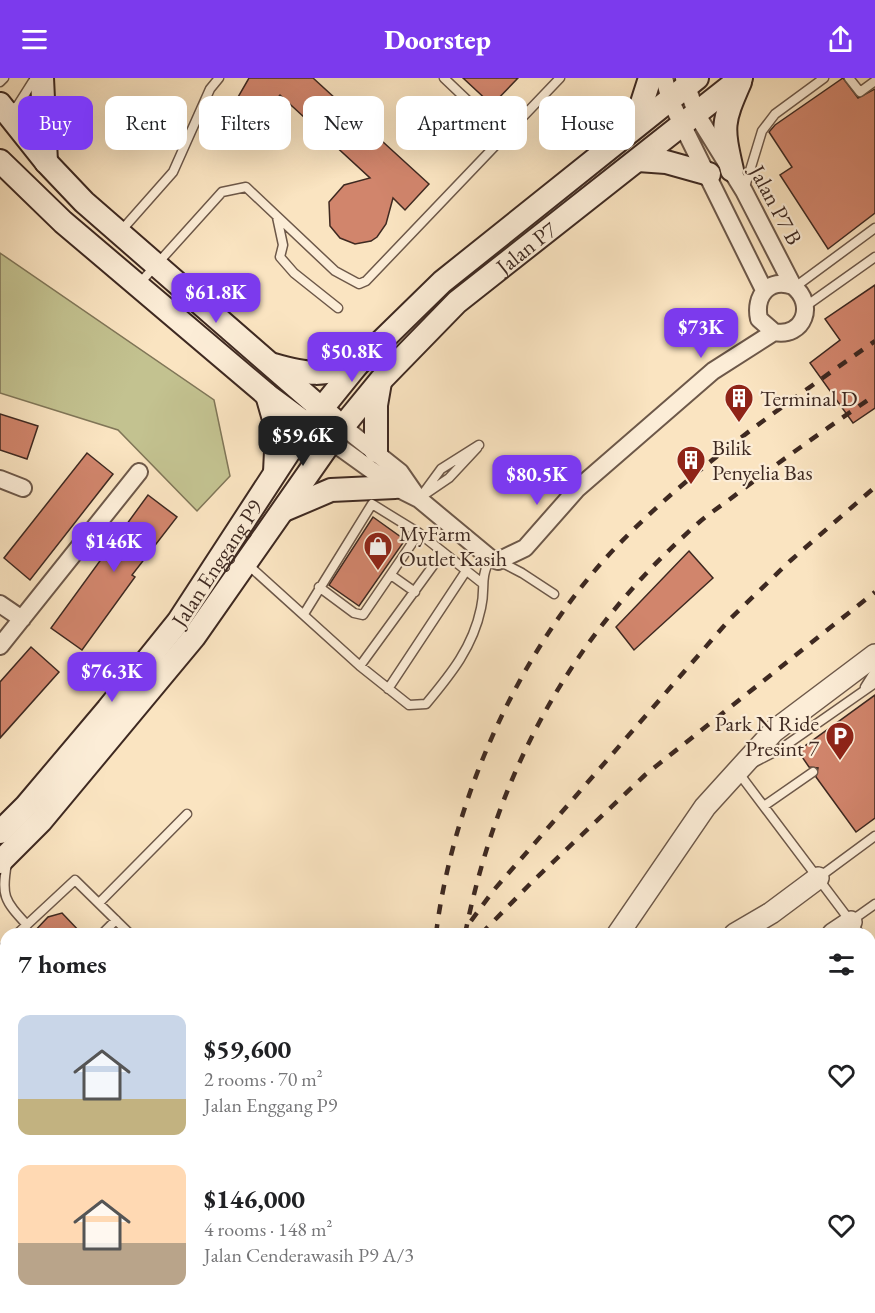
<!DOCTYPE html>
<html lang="en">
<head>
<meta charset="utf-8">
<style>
  :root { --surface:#fff; --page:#f2f2f2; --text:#202124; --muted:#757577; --accent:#7c3aed }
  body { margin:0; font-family:"EB Garamond",serif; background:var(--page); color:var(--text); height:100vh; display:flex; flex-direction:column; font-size:22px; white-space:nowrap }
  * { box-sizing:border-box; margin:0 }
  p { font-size:20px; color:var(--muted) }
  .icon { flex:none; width:33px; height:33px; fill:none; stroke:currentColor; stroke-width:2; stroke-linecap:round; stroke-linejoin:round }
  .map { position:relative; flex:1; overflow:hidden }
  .drawer { position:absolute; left:0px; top:850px; width:876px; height:386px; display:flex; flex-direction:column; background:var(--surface); border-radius:18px 18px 0 0; box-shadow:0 6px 24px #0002 }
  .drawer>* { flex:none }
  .guide { position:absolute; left:18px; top:18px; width:840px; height:54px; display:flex; gap:12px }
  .price { position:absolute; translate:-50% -51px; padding:0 14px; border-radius:12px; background:var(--accent); color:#fff; font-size:20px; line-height:39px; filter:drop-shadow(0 2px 3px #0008) }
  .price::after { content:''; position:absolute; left:50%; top:36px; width:18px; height:14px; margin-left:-9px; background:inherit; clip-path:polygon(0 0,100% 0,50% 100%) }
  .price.current { background:#222; color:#fff }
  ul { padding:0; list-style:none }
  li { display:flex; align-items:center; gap:18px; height:150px; padding:0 18px }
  li span { display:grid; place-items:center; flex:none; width:168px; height:120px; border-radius:12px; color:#555 }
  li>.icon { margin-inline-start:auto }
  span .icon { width:72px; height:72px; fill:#fffc; stroke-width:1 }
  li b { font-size:26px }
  h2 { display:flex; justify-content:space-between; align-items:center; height:72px; padding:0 18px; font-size:26px }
  .chip { padding:0 21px; border-radius:12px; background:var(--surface); box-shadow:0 6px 24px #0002; font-size:21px; line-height:54px }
  .chip.current { background:var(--accent); color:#fff }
  header { display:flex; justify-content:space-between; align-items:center; height:78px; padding:0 18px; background:var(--accent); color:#fff; font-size:27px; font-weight:800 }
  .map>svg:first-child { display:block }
  .green { fill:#c3c290; stroke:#807658; stroke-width:1.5 }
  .building { fill:#d1856c; stroke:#3e2921; stroke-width:1.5 }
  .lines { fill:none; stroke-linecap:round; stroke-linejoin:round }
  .service-casing { stroke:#6d5849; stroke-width:11 }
  .minor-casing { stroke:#6d5849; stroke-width:20 }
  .tertiary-casing { stroke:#6d5849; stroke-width:24 }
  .secondary-casing { stroke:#3e2921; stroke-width:26 }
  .service { stroke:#fcedd7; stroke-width:8 }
  .minor { stroke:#fcedd7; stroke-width:16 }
  .tertiary { stroke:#fcedd7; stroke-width:21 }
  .secondary { stroke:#fcedd7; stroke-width:22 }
  .rail { stroke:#3e2921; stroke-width:4.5; stroke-dasharray:10 10; stroke-linecap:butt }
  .labels { text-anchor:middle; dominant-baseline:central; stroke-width:4.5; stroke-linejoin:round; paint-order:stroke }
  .street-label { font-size:22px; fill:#3e2921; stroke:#fcedd7 }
  .poi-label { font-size:22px; fill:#3e2921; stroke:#fcedd7; text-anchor:start }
</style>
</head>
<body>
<header><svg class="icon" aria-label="menu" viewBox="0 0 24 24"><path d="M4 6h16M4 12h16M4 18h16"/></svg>Doorstep<svg class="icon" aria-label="share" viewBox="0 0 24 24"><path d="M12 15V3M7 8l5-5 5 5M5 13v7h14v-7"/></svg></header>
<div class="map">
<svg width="875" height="1235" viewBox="0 0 875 1235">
  <rect width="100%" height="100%" fill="#fae4c1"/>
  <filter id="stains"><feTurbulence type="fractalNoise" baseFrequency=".00333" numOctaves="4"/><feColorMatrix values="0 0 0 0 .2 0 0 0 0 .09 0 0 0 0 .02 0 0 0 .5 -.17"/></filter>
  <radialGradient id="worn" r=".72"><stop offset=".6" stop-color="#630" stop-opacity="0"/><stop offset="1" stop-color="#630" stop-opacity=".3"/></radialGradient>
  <path class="green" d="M0,175L214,322L230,398L197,433L118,352L0,315Z"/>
  <path class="building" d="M249,0H313L429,106L405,132L393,120L386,146L377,159L371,163L355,166L340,160L330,148L329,124L344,107L370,100L280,17L254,46L264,55L251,70L223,45Z
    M463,0H518L492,27Z
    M843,0L858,20L875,11V135L828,171L780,97L792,89L769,54L775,47Z
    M875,207V330L853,345L810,285L840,262L825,241Z
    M0,336L38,348L27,381L0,372Z
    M87,375L113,396L30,502L4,480Z
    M148,417L177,439L132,497L135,499L82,572L51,550Z
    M373,439L405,462L359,528L329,507Z
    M689,473L713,500L634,572L616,549Z
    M31,569L59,594L0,660V604Z
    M875,617V740L856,754L816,699L818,690L809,689L798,673Z
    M62,835L82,856H32L48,839Z"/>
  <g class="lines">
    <g class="service-casing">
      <path id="service" d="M444,0L505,58
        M849,0L860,14L875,3
        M0,4L4,0
        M8,34L18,27L35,0
        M744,112L762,53L775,36L824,0
        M277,139L283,167L280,179L294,195L338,230
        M120,154L173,94L210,11L219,0
        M139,206L222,114L246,109L335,193L359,206L366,203L560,0
        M795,209L875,150
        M806,228L875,179
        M424,417L449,400L477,370
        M419,421L441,391L479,367
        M499,483L522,495L554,516
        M246,485L360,588L409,627L426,626C451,596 473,569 481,530C486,508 479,504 490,480
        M391,497L415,514
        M319,509L354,535L363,537L419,455
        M304,536L372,426L419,455L482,505
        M360,588L443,474
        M865,609L875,593
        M388,611L466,493
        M755,684L782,670L875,605
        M738,694L860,856
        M764,728L813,694
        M7,785C1,818 4,822 27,847
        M818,800L875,758
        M99,825L187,736
        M851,843L875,826
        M17,856L75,802L130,856
        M102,856L116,842
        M870,870L875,876
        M0,873L6,867
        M870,928L875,931
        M0,958L6,952
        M0,1135L4,1139
        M383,1230L392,1235
        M347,1235L350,1230"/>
    </g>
    <g class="minor-casing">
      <path id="minor" d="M664,0L670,22L764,212
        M684,0L697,37L744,113L793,208C816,226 804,260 774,254L759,241C754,218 769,199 793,208
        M342,348L400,394L418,420
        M331,363L395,409L419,421L490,480L498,483L525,470L577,411L713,293L774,254
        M0,401L23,410
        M0,526L22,541
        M0,568L139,394
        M870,1126L875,1128
        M0,1175L6,1177
        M0,1221L6,1220
        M465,1230L467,1235
        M613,1230L615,1235
        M287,1235L291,1230
        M311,1235L315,1230"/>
    </g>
    <g class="tertiary-casing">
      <path id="tertiary" d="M618,856L705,729L774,653L875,577
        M735,856L771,835L818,800
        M833,856L851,844
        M870,966L875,968
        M539,1230L540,1235
        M575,1230L576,1235"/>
    </g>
    <g class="secondary-casing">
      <g id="secondary">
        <path d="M42,0L46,84"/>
        <path d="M0,26L46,84L84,124L332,340"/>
        <path d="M629,49L641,28L650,0"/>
        <path d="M638,82L666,84L709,96"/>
        <path d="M0,83L63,144L267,317L320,356"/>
        <path d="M732,92C722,48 722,45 740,4"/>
        <path d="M274,287C309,297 322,298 357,287"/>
        <path d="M267,317L277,352L275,394"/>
        <path d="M376,373V327L380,304"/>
        <path d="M284,432L331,412L395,409"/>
        <path id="s1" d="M0,754L26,728L108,631L178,544L298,360L357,287L442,204L697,0"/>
        <path id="s2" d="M0,784L41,743L194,559L331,363L381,302L457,224L741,0"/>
      </g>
    </g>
    <use href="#service" class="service"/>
    <use href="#minor" class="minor"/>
    <use href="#tertiary" class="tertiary"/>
    <use href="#secondary" class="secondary"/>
    <path class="rail" d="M471,843L493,813L730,541L790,483L875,409
      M436,856C453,719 522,565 620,465C696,387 786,326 875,263
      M465,856C498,694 570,559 695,448C708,436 724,426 738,415C783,381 829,349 875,317
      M481,856L533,803L645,697L875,514
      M480,1230L482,1235
      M492,1230L494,1235
      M146,1235L150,1230
      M159,1235L163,1230"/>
  </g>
  <defs>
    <g id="building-pin" transform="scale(1.5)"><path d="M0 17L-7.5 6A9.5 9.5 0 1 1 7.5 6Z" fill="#8f2418" stroke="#fcedd7"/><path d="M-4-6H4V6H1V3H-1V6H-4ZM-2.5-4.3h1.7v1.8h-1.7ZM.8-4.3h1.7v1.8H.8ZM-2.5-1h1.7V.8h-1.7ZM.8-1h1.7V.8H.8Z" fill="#fff"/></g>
    <g id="shop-pin" transform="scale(1.5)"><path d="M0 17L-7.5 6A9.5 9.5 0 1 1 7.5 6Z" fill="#8f2418" stroke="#fcedd7"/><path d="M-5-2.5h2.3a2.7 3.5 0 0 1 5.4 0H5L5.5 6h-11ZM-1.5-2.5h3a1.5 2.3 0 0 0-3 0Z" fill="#fff"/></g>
    <g id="parking-pin" transform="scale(1.5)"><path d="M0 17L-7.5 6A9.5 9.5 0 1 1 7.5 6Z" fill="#8f2418" stroke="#fcedd7"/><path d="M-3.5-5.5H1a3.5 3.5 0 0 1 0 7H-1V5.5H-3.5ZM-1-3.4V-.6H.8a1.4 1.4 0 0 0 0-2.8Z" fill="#fff"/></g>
  </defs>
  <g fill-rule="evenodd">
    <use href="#building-pin" x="739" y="320"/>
    <use href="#building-pin" x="691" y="382"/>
    <use href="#shop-pin" x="378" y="468"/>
    <use href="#parking-pin" x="840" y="658"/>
  </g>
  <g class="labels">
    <g class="street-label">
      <text transform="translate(776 127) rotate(62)">Jalan P7 B</text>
      <text stroke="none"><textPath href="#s2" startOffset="812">Jalan P7</textPath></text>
      <text stroke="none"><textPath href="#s1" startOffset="346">Jalan Enggang P9</textPath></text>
    </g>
    <g class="poi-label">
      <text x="760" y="320">Terminal D</text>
      <text x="712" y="369">Bilik<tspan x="712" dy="25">Penyelia Bas</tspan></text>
      <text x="399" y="455">MyFarm<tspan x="399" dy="25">Outlet Kasih</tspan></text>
      <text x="819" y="645" text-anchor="end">Park N Ride<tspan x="819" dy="25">Presint 7</tspan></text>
    </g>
  </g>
  <rect width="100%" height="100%" filter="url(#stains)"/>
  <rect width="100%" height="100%" fill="url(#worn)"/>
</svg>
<b class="price" style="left:216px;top:246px">$61.8K</b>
<b class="price" style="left:701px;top:281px">$73K</b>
<b class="price" style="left:352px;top:305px">$50.8K</b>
<b class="price current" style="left:303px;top:389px">$59.6K</b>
<b class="price" style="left:537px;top:428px">$80.5K</b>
<b class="price" style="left:114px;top:495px">$146K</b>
<b class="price" style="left:112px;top:625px">$76.3K</b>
<div class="guide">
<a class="chip current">Buy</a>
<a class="chip">Rent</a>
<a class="chip">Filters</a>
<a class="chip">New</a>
<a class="chip">Apartment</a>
<a class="chip">House</a>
</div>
<section class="drawer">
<h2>7 homes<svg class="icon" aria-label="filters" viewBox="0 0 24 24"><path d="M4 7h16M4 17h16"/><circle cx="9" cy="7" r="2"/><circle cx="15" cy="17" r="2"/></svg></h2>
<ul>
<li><span style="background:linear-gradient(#c9d6e8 70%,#c2b280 0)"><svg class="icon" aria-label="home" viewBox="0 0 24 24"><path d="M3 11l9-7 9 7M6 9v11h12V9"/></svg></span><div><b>$59,600</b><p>2 rooms · 70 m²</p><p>Jalan Enggang P9</p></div><svg class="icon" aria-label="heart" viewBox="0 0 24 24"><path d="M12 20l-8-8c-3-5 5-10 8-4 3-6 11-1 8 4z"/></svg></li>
<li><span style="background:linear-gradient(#ffd9b3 65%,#b9a48a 0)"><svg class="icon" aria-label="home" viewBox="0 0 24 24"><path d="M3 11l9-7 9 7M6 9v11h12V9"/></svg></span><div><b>$146,000</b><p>4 rooms · 148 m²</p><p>Jalan Cenderawasih P9 A/3</p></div><svg class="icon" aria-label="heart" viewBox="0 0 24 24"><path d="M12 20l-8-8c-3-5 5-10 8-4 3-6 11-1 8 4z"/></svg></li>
</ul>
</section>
</div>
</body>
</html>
